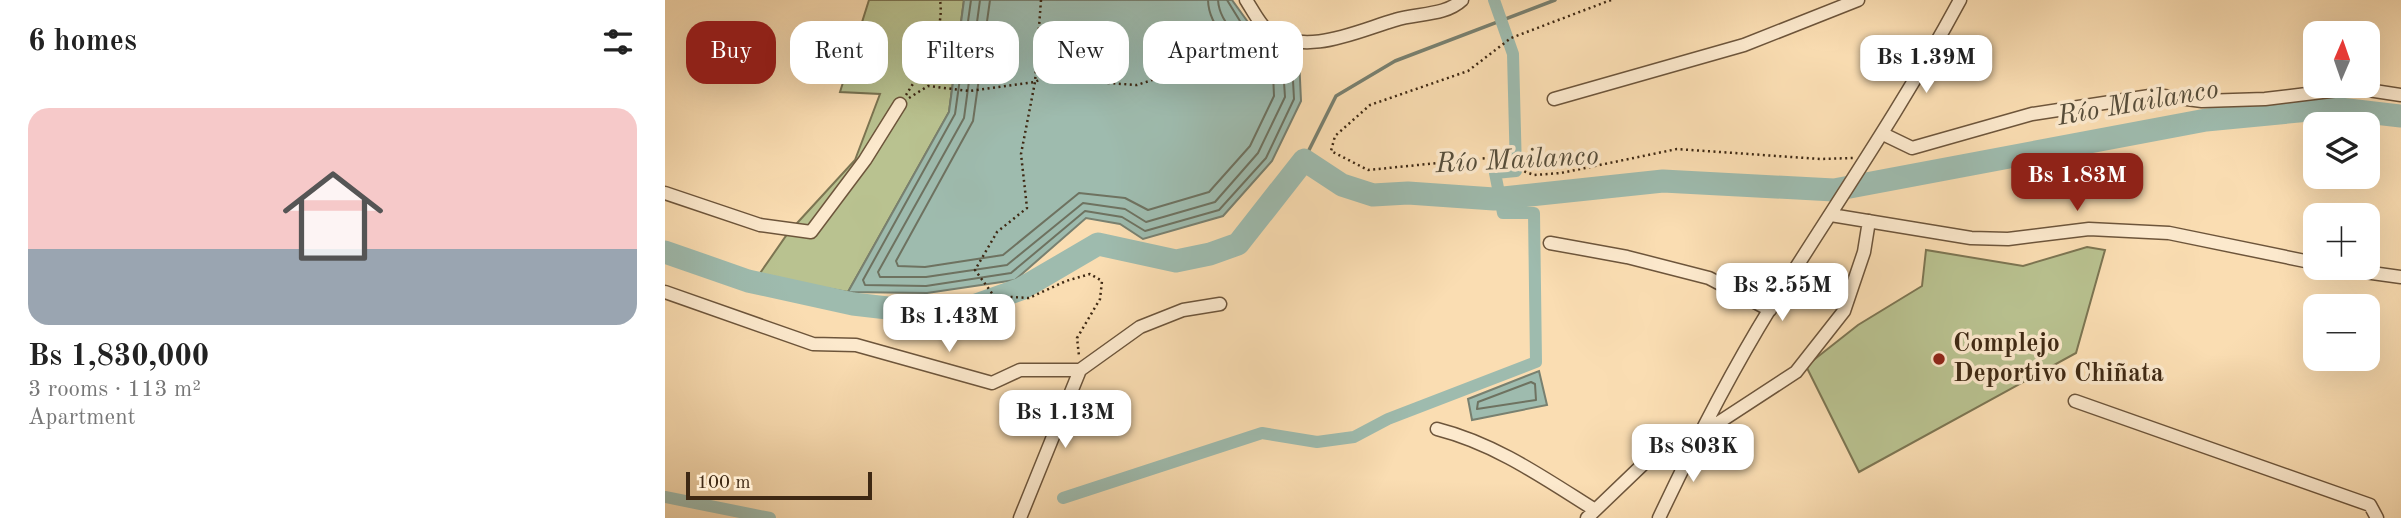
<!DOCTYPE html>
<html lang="en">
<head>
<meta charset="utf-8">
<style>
  :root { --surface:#fff; --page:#f6f6f6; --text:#222; --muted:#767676; --line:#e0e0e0; --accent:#8f2418 }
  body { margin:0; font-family:"Old Standard TT",serif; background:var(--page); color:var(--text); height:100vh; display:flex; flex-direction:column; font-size:26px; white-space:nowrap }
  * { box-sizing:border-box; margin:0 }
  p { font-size:23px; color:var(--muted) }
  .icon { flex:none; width:38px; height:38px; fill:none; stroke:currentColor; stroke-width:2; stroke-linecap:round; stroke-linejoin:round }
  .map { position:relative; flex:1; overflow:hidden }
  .panel { display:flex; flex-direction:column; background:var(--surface); width:665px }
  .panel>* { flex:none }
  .top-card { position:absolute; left:21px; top:21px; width:665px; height:63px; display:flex; gap:14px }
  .needle { width:46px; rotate:2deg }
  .tools { position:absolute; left:1638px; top:21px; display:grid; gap:14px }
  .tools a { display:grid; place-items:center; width:77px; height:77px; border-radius:14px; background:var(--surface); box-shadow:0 7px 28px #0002; font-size:35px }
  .scale { position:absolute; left:21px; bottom:18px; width:186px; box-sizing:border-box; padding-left:7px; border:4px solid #3e2813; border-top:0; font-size:19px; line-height:24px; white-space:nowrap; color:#3e2813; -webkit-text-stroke:5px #fce9cd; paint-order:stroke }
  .price { position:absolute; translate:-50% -60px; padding:0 16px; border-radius:14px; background:#fff; color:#222; font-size:23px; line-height:46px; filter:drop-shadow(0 2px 4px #0008) }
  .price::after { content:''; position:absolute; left:50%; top:42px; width:21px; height:16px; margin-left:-10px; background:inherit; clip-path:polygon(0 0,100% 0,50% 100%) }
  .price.selected { background:var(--accent); color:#fff }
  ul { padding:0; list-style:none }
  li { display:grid; align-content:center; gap:14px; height:371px; padding:0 28px }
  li+li { border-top:2px solid var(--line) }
  li span { display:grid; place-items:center; height:217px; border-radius:21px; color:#555 }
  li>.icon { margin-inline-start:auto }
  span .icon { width:126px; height:126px; fill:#fffc; stroke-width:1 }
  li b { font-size:30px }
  h2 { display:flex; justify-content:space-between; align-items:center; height:84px; padding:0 28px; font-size:30px }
  .chip { padding:0 24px; border-radius:21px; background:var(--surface); box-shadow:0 7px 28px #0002; font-size:24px; line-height:63px }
  .chip.selected { background:var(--accent); color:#fff }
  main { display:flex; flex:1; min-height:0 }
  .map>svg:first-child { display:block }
  .green { fill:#b9c290; stroke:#7c7552; stroke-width:2 }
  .water { fill:#9ebbae; stroke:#788070; stroke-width:2 }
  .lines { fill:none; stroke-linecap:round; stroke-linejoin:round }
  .shore { stroke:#6e7260; stroke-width:2 }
  .stream { stroke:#788070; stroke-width:3.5 }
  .canal { stroke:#9ebbae; stroke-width:12 }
  .river { stroke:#9ebbae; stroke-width:23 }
  .minor-casing { stroke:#6d553b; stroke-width:15 }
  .path { stroke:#3e2813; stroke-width:2.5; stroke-dasharray:2 3.5; stroke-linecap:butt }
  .minor { stroke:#fce9cd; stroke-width:12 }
  .poi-dot { fill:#8f2418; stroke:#fce9cd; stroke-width:2.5 }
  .labels { text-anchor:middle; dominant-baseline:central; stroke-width:7; stroke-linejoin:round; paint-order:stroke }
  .poi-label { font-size:26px; font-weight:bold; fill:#3e2813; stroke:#fce9cd; text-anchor:start }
  .water-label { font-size:28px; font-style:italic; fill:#564d3a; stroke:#fce9cd }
</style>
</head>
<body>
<main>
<section class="panel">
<h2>6 homes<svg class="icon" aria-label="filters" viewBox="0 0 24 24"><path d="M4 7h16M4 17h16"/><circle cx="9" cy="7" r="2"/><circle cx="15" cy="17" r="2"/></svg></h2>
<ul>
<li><span style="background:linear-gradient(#f6c9c9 65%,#9aa5b1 0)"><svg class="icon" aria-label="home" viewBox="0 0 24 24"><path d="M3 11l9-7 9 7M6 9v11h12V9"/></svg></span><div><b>Bs 1,830,000</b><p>3 rooms · 113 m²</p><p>Apartment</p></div></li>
</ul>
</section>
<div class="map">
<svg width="1736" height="518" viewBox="0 0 1736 518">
  <rect width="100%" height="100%" fill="#faddb2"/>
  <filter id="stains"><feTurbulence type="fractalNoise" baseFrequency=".00286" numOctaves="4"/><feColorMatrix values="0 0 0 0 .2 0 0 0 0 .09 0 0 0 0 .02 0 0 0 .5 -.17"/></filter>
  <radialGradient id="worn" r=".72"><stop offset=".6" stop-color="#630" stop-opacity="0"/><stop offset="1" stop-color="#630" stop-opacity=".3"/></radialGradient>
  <path class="green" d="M204,0H299L284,112L183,292L93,276L123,233L190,160L215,94L175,92Z
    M1422,247L1440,250L1411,353L1194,472L1141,366L1193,325L1257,286L1261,250L1358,266Z"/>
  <path class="water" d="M299,0H567L588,29L634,58L636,101L607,161L558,216L478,239L455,224L421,218L350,280L262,293L183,292L284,112Z
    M874,371L882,405L807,420L803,399Z"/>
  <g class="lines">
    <path class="shore" d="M306,0L290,114L198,280L200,285L261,286L346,273L420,211L457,217L480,231L554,210L601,158L629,99L627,62L583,34L562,0
      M315,0L299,118L213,272L215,277H261L342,265L418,203L460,209L481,222L550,202L593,153L620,97L618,67C595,51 555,33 553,0
      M325,0L308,121L231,261L233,266L260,267L338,255L414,193L460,198L483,210L544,192L585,146L609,96L608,73C583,55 544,36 543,0
      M866,382L870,384L871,400L812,409L813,402Z"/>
    <path class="stream" d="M639,160L671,96L730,61L890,0"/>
    <path class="canal" d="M0,497L105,518
      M398,498L597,433L652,442L689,437L723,419L871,362L869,213H838L830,173L851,171L848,54L829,0"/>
    <path class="river" d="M0,252L83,281L188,304L283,315L356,289L433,244L511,261L545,254L573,244L639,160L677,185L708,195L743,193L829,199L998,181L1169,190L1541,120L1666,108L1736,116"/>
    <g class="minor-casing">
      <path id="minor" d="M581,0C587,9 595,25 603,31C641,57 692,31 730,20C752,13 780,16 797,0
        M889,99L1079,45L1193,0
        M1218,134L1247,148L1367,114L1491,95L1537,101L1600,99L1690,88L1736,95
        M0,193L95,225L146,232L200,160L235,104
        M1166,215L1306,238L1343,239L1424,229L1504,233L1650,263
        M885,243L962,257L1044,278L1105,310
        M1671,268L1736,277
        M0,292L148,344L191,345L327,383L355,370H415L475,327L518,310L555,304
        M1410,401L1705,505L1712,518
        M772,429C831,444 879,478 930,510
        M355,518L415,370
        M922,518L995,448L1033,436L1131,372L1179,311L1199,252L1204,221
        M994,518C1028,446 1064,375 1106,307C1170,205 1238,106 1295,0"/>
    </g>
    <path class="path" d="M376,0L370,82L356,154L362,208L332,232L310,270L329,296L364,298L401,281L425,274L437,281L435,299L412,338L414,356
      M946,0L846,38L803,71L705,105L670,136L666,151L703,170L823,158L869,175L896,173L1012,149L1155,159L1189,158
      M241,95C258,68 280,33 275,0
      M244,98L263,86L304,91L370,82L397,68L443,83L472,85L511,72L582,59L614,49"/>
    <use href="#minor" class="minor"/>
  </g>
  <circle class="poi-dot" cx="1274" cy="359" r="7"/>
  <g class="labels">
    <g class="poi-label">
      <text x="1288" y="344">Complejo<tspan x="1288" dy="30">Deportivo Chiñata</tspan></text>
    </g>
    <g class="water-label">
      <text transform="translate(1473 104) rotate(-10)">Río Mailanco</text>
      <text transform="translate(852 161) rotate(-3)">Río Mailanco</text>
    </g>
  </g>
  <rect width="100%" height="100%" filter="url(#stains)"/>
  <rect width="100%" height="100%" fill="url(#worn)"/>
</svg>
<div class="tools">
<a><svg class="needle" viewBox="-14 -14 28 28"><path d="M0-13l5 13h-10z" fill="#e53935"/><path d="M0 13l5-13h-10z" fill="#767676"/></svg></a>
<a><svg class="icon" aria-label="layers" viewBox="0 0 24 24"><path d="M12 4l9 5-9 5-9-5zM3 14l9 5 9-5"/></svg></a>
<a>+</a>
<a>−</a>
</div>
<div class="scale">100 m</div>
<b class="price" style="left:1261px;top:95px">Bs 1.39M</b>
<b class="price selected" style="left:1412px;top:213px">Bs 1.83M</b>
<b class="price" style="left:1117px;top:323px">Bs 2.55M</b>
<b class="price" style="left:284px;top:354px">Bs 1.43M</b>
<b class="price" style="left:400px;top:450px">Bs 1.13M</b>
<b class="price" style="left:1028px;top:484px">Bs 803K</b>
<div class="top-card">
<a class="chip selected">Buy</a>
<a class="chip">Rent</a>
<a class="chip">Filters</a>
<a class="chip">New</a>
<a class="chip">Apartment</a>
</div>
</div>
</main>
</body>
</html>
